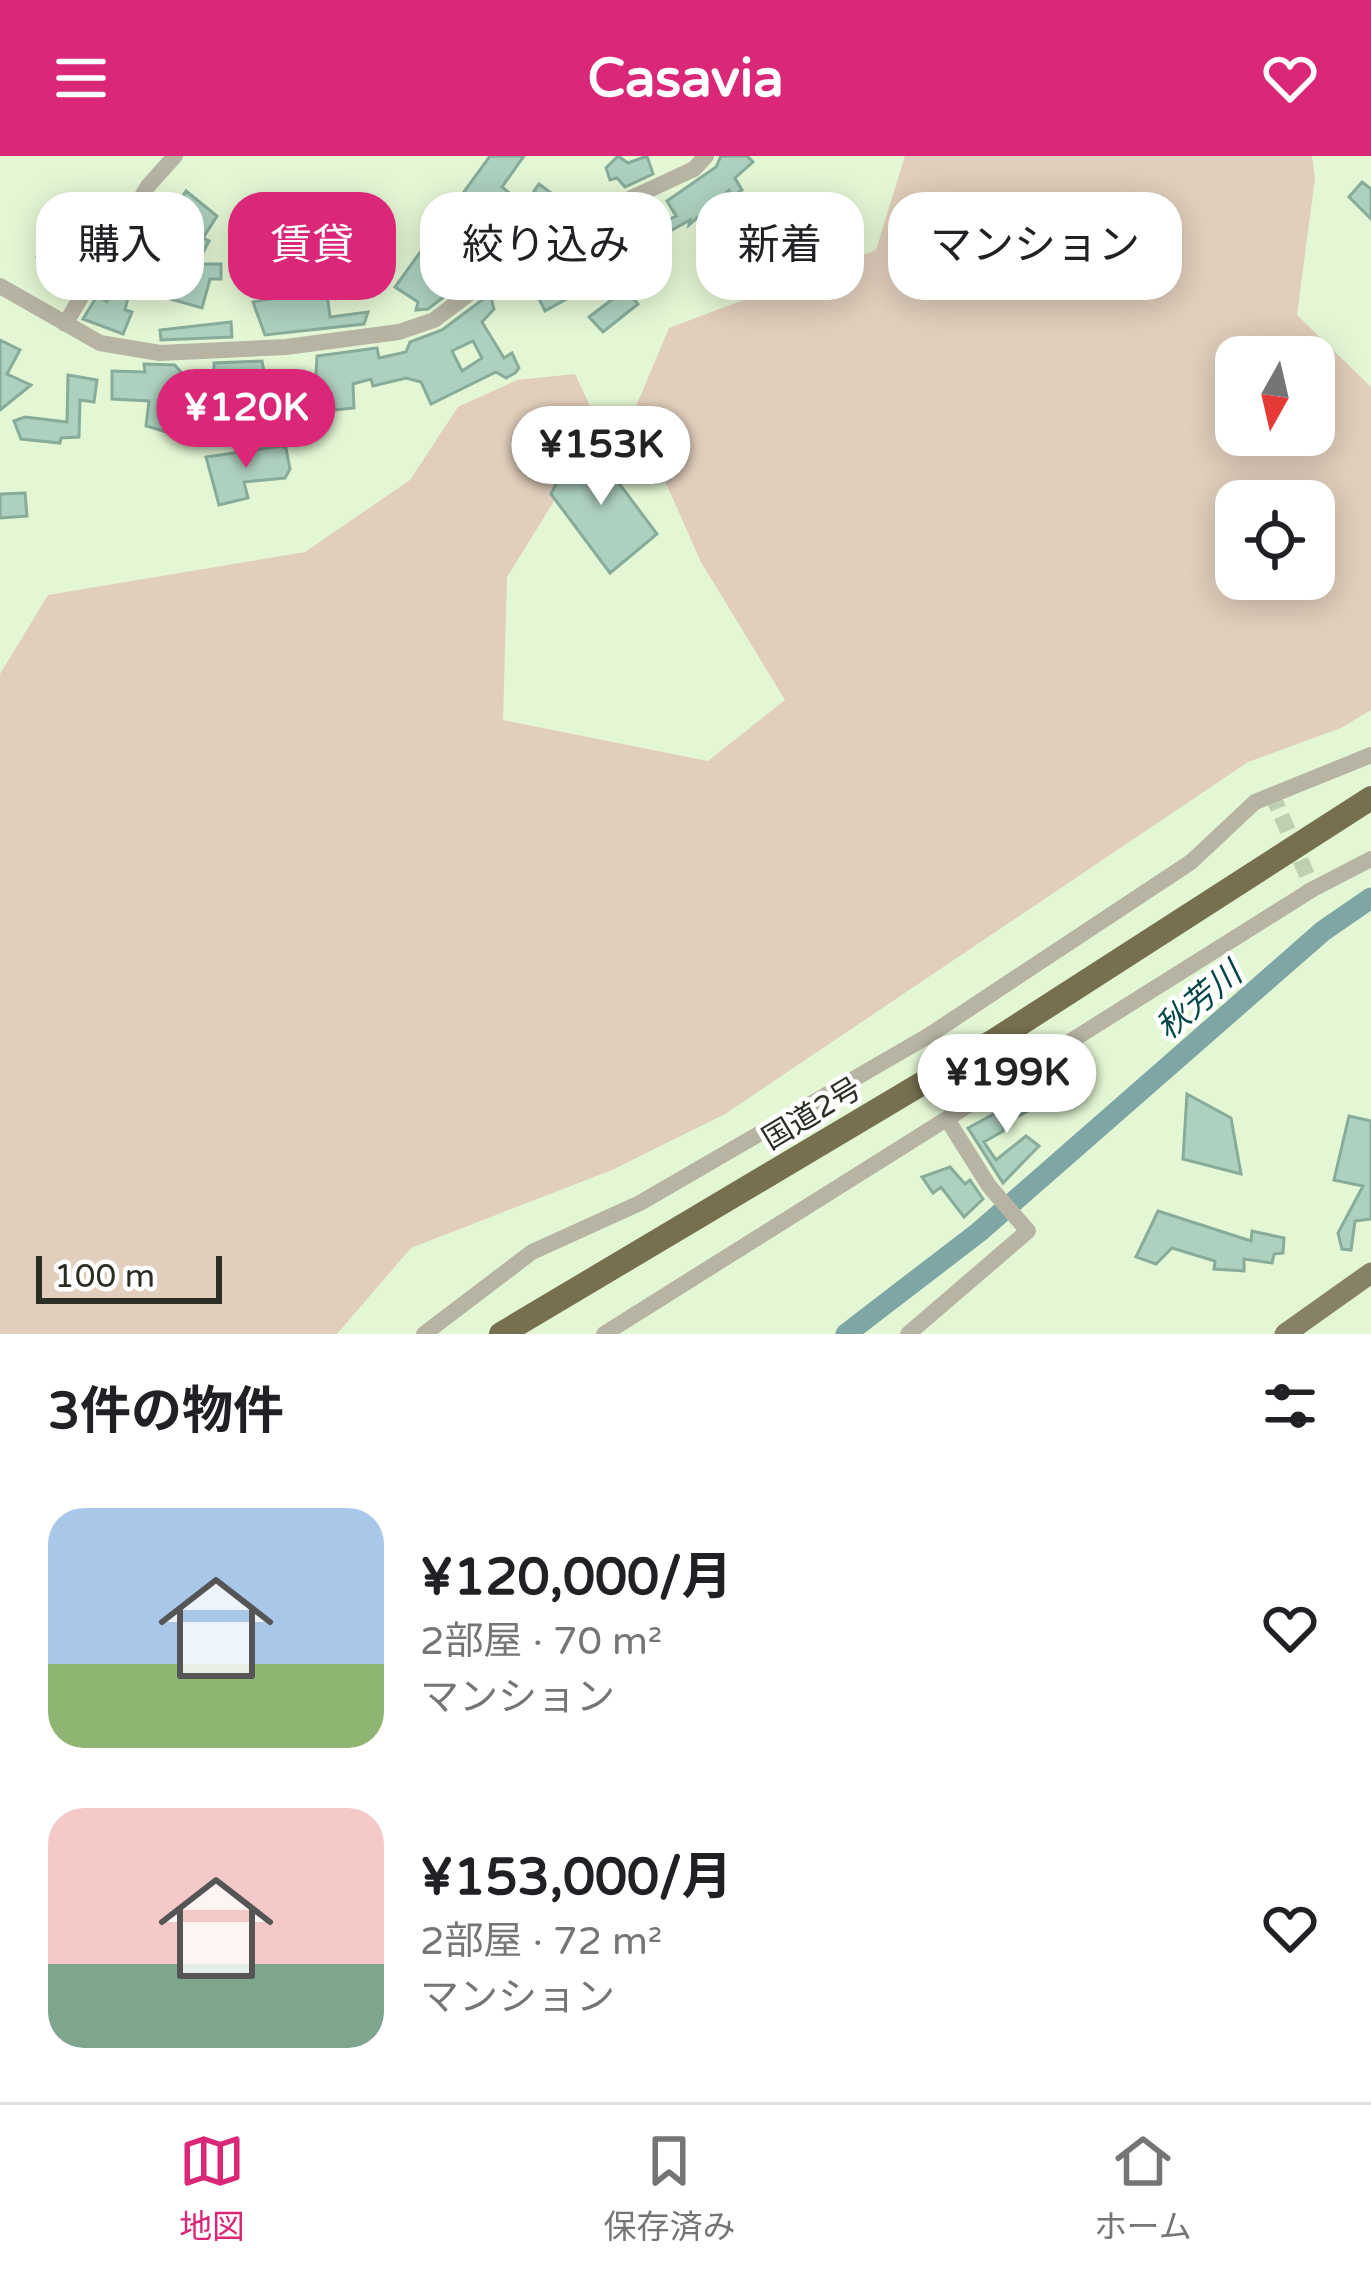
<!DOCTYPE html>
<html lang="ja">
<head>
<meta charset="utf-8">
<style>
  :root { --surface:#fff; --page:#f2f2f2; --text:#202124; --muted:#757577; --line:#e0e0e0; --accent:#db2777 }
  body { margin:0; font-family:"Varela Round","Noto Sans JP",sans-serif; background:var(--page); color:var(--text); height:100vh; display:flex; flex-direction:column; font-size:45px; white-space:nowrap }
  * { box-sizing:border-box; margin:0 }
  p { font-size:39px; color:var(--muted) }
  .icon { flex:none; width:66px; height:66px; fill:none; stroke:currentColor; stroke-width:2; stroke-linecap:round; stroke-linejoin:round }
  .map { position:relative; height:1178px; overflow:hidden }
  .sheet { display:flex; flex-direction:column; background:var(--surface); flex:1 }
  .sheet>* { flex:none }
  .top-card { position:absolute; left:36px; top:36px; width:1299px; height:108px; display:flex; gap:24px }
  .needle { width:78px; rotate:188deg }
  .controls { position:absolute; left:1215px; top:180px; display:grid; gap:24px }
  .controls a { display:grid; place-items:center; width:120px; height:120px; border-radius:24px; background:var(--surface); box-shadow:0 6px 30px #0003; font-size:60px }
  .scale { position:absolute; left:36px; bottom:30px; width:186px; box-sizing:border-box; padding-left:12px; border:6px solid #293023; border-top:0; font-size:33px; line-height:42px; white-space:nowrap; color:#293023; -webkit-text-stroke:9px #fff; paint-order:stroke }
  .price { position:absolute; translate:-50% -102px; padding:0 27px; border-radius:42px; background:#fff; color:#222; font-size:39px; line-height:78px; filter:drop-shadow(0 3px 6px #0008) }
  .price::after { content:''; position:absolute; left:50%; top:72px; width:36px; height:27px; margin-left:-18px; background:inherit; clip-path:polygon(0 0,100% 0,50% 100%) }
  .price.current { background:var(--accent); color:#fff }
  ul { padding:0; list-style:none }
  li { display:flex; align-items:center; gap:36px; height:300px; padding:0 48px }
  li span { display:grid; place-items:center; flex:none; width:336px; height:240px; border-radius:36px; color:#555 }
  li>.icon { margin-inline-start:auto }
  span .icon { width:144px; height:144px; fill:#fffc; stroke-width:1 }
  li b { font-size:51px }
  h2 { display:flex; justify-content:space-between; align-items:center; height:144px; padding:0 48px; font-size:51px }
  .tag { padding:0 42px; border-radius:36px; background:var(--surface); box-shadow:0 6px 30px #0003; font-size:42px; line-height:108px }
  .tag.current { background:var(--accent); color:#fff }
  header { display:flex; justify-content:space-between; align-items:center; height:156px; padding:0 48px; background:var(--accent); color:#fff; font-size:54px; font-weight:700 }
  .tab-bar { display:flex; justify-content:space-around; align-items:center; height:168px; border-top:3px solid var(--line); background:var(--surface); font-size:33px; color:var(--muted) }
  .tab-bar a { display:grid; justify-items:center; gap:6px }
  .tab-bar .current { color:var(--accent) }
  .map>svg:first-child { display:block }
  .green { fill:#e1cebc; fill-rule:evenodd }
  .lines { fill:none; stroke-linecap:round; stroke-linejoin:round }
  .river { stroke:#7da6a5; stroke-width:21 }
  .building { fill:#aed1bf; stroke:#87ac9a; stroke-width:3; fill-rule:evenodd }
  .minor-tunnel { stroke:#bfcfb1; stroke-width:16; stroke-dasharray:16 8; stroke-linecap:butt }
  .minor { stroke:#b7b4a4; stroke-width:16 }
  .major { stroke:#878265; stroke-width:21 }
  .highway { stroke:#76704f; stroke-width:24 }
  .labels { text-anchor:middle; dominant-baseline:central; stroke-width:9; stroke-linejoin:round; paint-order:stroke }
  .street-label { font-size:30px; fill:#293023; stroke:#fff }
  .water-label { font-size:33px; font-style:italic; fill:#044646; stroke:#fff }
</style>
</head>
<body>
<header><svg class="icon" aria-label="menu" viewBox="0 0 24 24"><path d="M4 6h16M4 12h16M4 18h16"/></svg>Casavia<svg class="icon" aria-label="heart" viewBox="0 0 24 24"><path d="M12 20l-8-8c-3-5 5-10 8-4 3-6 11-1 8 4z"/></svg></header>
<div class="map">
<svg width="1371" height="1178" viewBox="0 0 1371 1178">
  <rect width="100%" height="100%" fill="#e4f7d5"/>
  <path class="green" d="M905,0H1312L1315,22L1297,159L1371,231V554L1341,572L1248,606L725,958L612,1014L411,1092L337,1178H0V518L48,439L305,396L410,324L458,251L517,224L575,218L600,271L507,421L503,564L708,605L785,544L701,406L634,255L669,172L876,94ZM1236,201H1314V279H1236ZM1236,345H1314V423H1236Z"/>
  <g class="lines">
    <path class="river" d="M846,1178L979,1076L1323,775L1371,742"/>
  </g>
  <path class="building" d="M490,0H524L502,31L522,47L499,75L478,58L480,71L465,93L490,88L480,99L520,91L522,101L479,114L428,153L416,154L418,146L395,131Z
    M618,0L628,7L647,0L653,18L625,31L617,22L610,24L606,12Z
    M721,0H747L753,6L735,22L742,34L733,40L729,34L689,69L690,64L665,78L660,68L676,60L667,45L716,11Z
    M1362,26L1371,33V63L1349,41Z
    M539,28L578,57L592,42L599,49L550,85L532,72L549,47L534,35Z
    M186,35L217,60L203,82L209,85L197,108H221V123H210L202,152L124,130L128,116L171,128L179,98L135,77L147,56L162,65L166,56L171,58Z
    M71,44L88,52L97,63L94,67L106,75L80,119L65,111L61,117L37,101L50,81L78,98L90,78L61,59Z
    M600,94L623,117L616,124L638,148L603,176L589,161L614,142L599,125L545,155L530,125L558,117L562,121Z
    M333,107L341,121L327,138L330,161L368,156L364,168L265,179L253,146L320,134Z
    M112,137L128,142L125,154L132,156L123,178L83,163L97,140L107,146Z
    M490,138L494,153L482,166L504,202L512,197L519,212L515,217L506,222L496,216L431,248L421,226L406,222L373,230L371,223L353,228L354,252L314,256L317,200L377,192L379,202L406,196L410,186L442,174ZM473,185L482,202L462,215L452,195Z
    M231,166L232,181L161,184L160,174Z
    M0,184L20,194L7,218L31,229L0,254Z
    M262,205L269,241L226,252L227,259L195,257L191,225H214V207Z
    M144,208L175,209L188,225L180,280L146,270L149,245L112,243V215L145,216Z
    M68,219L97,224L94,246L80,244L79,281L61,282L60,287L21,283L14,265L25,261L67,266Z
    M585,282L657,378L610,417L551,338L573,294Z
    M281,290L286,292L290,313L285,322L244,326L248,342L219,349L206,301Z
    M25,337L27,360L0,362V338Z
    M1040,933L1044,947L1004,967L1003,975L984,986L996,1004L1026,980L1039,990L1003,1027L968,972Z
    M1187,938L1231,962L1241,1018L1183,1003Z
    M1349,960L1371,965V1063L1355,1065L1351,1094L1342,1093L1338,1077L1363,1030L1334,1024Z
    M950,1011L965,1028L970,1024L983,1043L964,1061L941,1031L933,1037L922,1021Z
    M1158,1055L1251,1085L1252,1075L1284,1082L1283,1097L1274,1098L1272,1107L1244,1103V1115L1214,1113L1215,1105L1172,1092L1156,1108L1136,1101Z"/>
  <g class="lines">
    <path class="minor-tunnel" d="M1272,638L1313,733"/>
    <path class="minor" d="M0,130L100,187L160,197L286,191L399,176L434,164L486,125L538,110L625,45L694,13L706,0
      M65,168L148,30L175,0
      M424,1178L532,1096L640,1047L928,880L1191,706L1255,646L1371,599
      M604,1178L1313,733L1371,703
      M908,1178L1028,1075L989,1030L947,963"/>
    <path class="major" d="M1285,1178L1371,1117"/>
    <path class="highway" d="M501,1178L995,884L1371,642"/>
  </g>
  <g class="labels">
    <g class="street-label">
      <text transform="translate(812 958) rotate(-31)">国道2号</text>
    </g>
    <g class="water-label">
      <text transform="translate(1199 845) rotate(-40)">秋芳川</text>
    </g>
  </g>
</svg>
<div class="controls">
<a><svg class="needle" viewBox="-14 -14 28 28"><path d="M0-13l5 13h-10z" fill="#e53935"/><path d="M0 13l5-13h-10z" fill="#757577"/></svg></a>
<a><svg class="icon" aria-label="locate" viewBox="0 0 24 24"><circle cx="12" cy="12" r="6"/><path d="M12 2v4M12 18v4M2 12h4M18 12h4"/></svg></a>
</div>
<div class="scale">100 m</div>
<b class="price current" style="left:246px;top:315px">¥120K</b>
<b class="price" style="left:601px;top:352px">¥153K</b>
<b class="price" style="left:1007px;top:980px">¥199K</b>
<div class="top-card">
<a class="tag">購入</a>
<a class="tag current">賃貸</a>
<a class="tag">絞り込み</a>
<a class="tag">新着</a>
<a class="tag">マンション</a>
</div>
</div>
<section class="sheet">
<h2>3件の物件<svg class="icon" aria-label="filters" viewBox="0 0 24 24"><path d="M4 7h16M4 17h16"/><circle cx="9" cy="7" r="2"/><circle cx="15" cy="17" r="2"/></svg></h2>
<ul>
<li><span style="background:linear-gradient(#a9c7e8 65%,#8fb573 0)"><svg class="icon" aria-label="home" viewBox="0 0 24 24"><path d="M3 11l9-7 9 7M6 9v11h12V9"/></svg></span><div><b>¥120,000/月</b><p>2部屋 · 70 m²</p><p>マンション</p></div><svg class="icon" aria-label="heart" viewBox="0 0 24 24"><path d="M12 20l-8-8c-3-5 5-10 8-4 3-6 11-1 8 4z"/></svg></li>
<li><span style="background:linear-gradient(#f6c9c9 65%,#7fa58c 0)"><svg class="icon" aria-label="home" viewBox="0 0 24 24"><path d="M3 11l9-7 9 7M6 9v11h12V9"/></svg></span><div><b>¥153,000/月</b><p>2部屋 · 72 m²</p><p>マンション</p></div><svg class="icon" aria-label="heart" viewBox="0 0 24 24"><path d="M12 20l-8-8c-3-5 5-10 8-4 3-6 11-1 8 4z"/></svg></li>
</ul>
</section>
<nav class="tab-bar">
<a class="current"><svg class="icon" aria-label="map" viewBox="0 0 24 24"><path d="M3 6l6-2 6 2 6-2v14l-6 2-6-2-6 2zM9 4v14M15 6v14"/></svg>地図</a>
<a><svg class="icon" aria-label="saved" viewBox="0 0 24 24"><path d="M7 4h10v16l-5-4-5 4z"/></svg>保存済み</a>
<a><svg class="icon" aria-label="home" viewBox="0 0 24 24"><path d="M3 11l9-7 9 7M6 9v11h12V9"/></svg>ホーム</a>
</nav>
</body>
</html>
